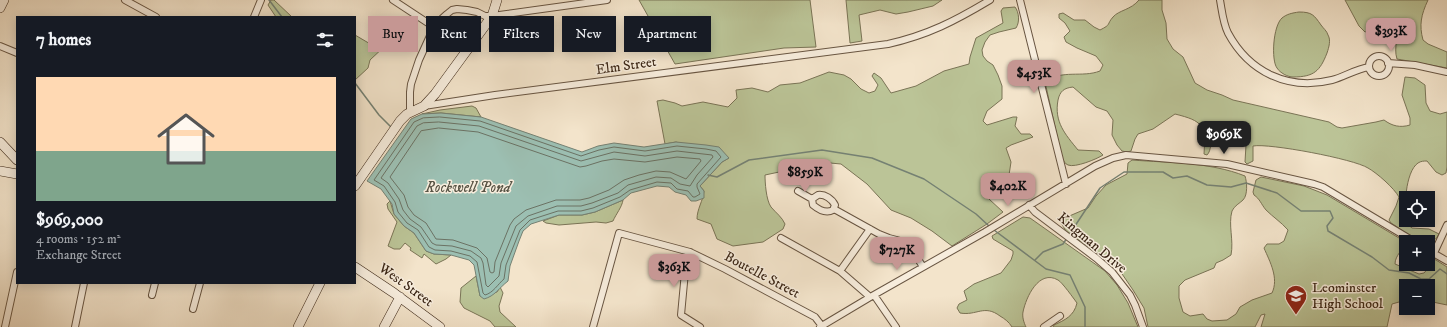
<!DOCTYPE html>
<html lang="en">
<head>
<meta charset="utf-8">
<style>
  :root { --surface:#171b24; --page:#242831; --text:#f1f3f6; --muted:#9ea1a6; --accent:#c59692 }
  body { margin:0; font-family:"IM FELL DW Pica",serif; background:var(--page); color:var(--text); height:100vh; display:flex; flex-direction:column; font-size:15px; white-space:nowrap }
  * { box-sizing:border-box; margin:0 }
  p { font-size:13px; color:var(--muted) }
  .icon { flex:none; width:22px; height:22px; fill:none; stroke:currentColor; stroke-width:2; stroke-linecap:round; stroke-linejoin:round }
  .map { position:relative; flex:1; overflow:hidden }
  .drawer { position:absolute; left:16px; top:16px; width:340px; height:268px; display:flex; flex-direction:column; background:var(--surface); border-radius:0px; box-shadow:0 2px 10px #0003 }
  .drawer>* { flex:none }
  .guide { position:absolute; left:368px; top:16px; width:380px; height:36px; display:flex; gap:8px }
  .buttons { position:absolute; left:1399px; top:191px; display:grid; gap:8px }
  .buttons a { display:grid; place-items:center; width:36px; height:36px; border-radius:0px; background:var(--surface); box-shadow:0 2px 10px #0003; font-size:20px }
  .price { position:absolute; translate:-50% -34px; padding:0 9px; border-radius:8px; background:var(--accent); color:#111; font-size:13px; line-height:26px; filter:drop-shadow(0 1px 2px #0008) }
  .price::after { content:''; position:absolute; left:50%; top:24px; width:12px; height:9px; margin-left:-6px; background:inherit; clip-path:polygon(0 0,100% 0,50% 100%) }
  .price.on { background:#222; color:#fff }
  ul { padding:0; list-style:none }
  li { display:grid; align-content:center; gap:8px; height:212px; padding:0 20px }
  li span { display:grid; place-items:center; height:124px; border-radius:0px; color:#555 }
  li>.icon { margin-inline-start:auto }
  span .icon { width:72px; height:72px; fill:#fffc; stroke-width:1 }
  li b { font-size:17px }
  h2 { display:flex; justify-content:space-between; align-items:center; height:48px; padding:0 20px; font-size:17px }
  .pill { padding:0 14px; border-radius:0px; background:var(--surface); box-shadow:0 2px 10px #0003; font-size:14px; line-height:36px }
  .pill.on { background:var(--accent); color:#111 }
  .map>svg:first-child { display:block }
  .green { fill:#bbc497; stroke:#7a7456 }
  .water { fill:#9cbfb2; stroke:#758173 }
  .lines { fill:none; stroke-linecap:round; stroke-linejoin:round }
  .shore { stroke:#6b7264; stroke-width:1 }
  .stream { stroke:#758173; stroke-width:1.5 }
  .street-casing { stroke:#685542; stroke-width:8 }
  .secondary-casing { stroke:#3a2515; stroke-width:10 }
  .street { stroke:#f7eddd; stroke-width:6 }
  .secondary { stroke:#f7eddd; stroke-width:9 }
  .labels { text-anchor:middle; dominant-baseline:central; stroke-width:3; stroke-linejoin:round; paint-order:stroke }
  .street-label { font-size:14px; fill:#3a2515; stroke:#f7eddd }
  .poi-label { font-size:14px; fill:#3a2515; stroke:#f7eddd; text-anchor:start }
  .water-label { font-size:15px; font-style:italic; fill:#575344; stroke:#f7eddd }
</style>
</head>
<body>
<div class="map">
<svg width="1447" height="327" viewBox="0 0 1447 327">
  <rect width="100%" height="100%" fill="#f3e4cb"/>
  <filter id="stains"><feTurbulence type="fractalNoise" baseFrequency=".005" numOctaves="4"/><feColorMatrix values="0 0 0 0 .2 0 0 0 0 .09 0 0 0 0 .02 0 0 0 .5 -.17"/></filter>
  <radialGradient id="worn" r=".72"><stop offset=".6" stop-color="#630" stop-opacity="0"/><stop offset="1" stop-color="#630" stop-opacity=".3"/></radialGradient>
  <path class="green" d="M271,0H274L292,17H276L268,5Z
    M639,0H810L816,47L784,48L675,64Z
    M846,0H942L933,6L908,12L896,14L880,10L859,15L862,41L850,43Z
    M1139,0H1162V10L1166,23L1167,39L1173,49L1183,57L1195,83L1207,90L1222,95L1233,100L1329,122L1337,127L1342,128L1376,122L1384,120C1392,126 1400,128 1410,125V118L1402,95L1405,77L1415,78L1425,85L1426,103L1430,111L1440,114L1447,112V167L1446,173L1442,175L1436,172L1427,161C1424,161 1421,161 1418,163C1405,172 1404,209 1406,223L1412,228L1429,229L1439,234C1430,254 1404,231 1391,223L1389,220L1396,206L1399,197C1394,188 1377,173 1368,168C1354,159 1269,143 1253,146V161L1247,164L1245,162L1246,145L1244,141L1215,137C1209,142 1212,150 1207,155L1204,154C1206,125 1203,121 1175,114L1153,129L1138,134L1135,139L1131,151L1127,152L1122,151L1117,145L1112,135L1113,120L1107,111L1096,107L1073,87C1064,88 1060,91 1058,100C1054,122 1065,134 1078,150L1099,151L1103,155C1097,159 1075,168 1068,165C1065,164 1064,161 1062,158L1045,82C1062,69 1082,78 1100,71L1103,65L1096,56L1077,48L1066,42L1064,37L1070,31L1065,23L1059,18V14L1063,13L1074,20H1085L1094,27L1100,30C1112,24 1106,25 1113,17C1119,10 1131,10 1139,0Z
    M1345,0H1428C1421,15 1419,25 1423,40L1428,44L1447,52V68L1397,59C1393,47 1400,34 1396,21C1387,20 1375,29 1365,32L1359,26Z
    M1015,7C1019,12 1020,22 1016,28L999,32L990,35L985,42L982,50L983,56L987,61L993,65L998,75L1002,86V99L987,111L983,121L987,125L1013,117H1017L1015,126L1021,134H1030L1033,137L1011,145L1006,148L1011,162L1009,175L987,191L989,199L1003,212L987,224L952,246L932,231L911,218L891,210L867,184L841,164L830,163L812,165L765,175C765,182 766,200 771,207C776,213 782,217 785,224L783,229L763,242L733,246L717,239L711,224L697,219C697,209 703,201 704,191L700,186L722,162L729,158L676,142L665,144L657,101L663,100L675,103L682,106L703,102L728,107L737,98L736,90L752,88L768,92L780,85L800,83L829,72L844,75L851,79L861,89L869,93L875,91L878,85L872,76L874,73L881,78L891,93L916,86L944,71L969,64L970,57L976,38L1003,23L1001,11L1003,8Z
    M1299,12C1312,12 1314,15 1321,25C1323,28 1327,31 1328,35C1331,40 1329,47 1327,53C1320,71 1314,77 1293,77C1288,77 1280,73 1277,68C1271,60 1273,26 1282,18C1287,14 1292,13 1299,12Z
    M355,35L372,45L385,38L386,40V45L370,60L368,68L355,80Z
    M472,106L476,108L481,117L441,113L422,114L440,110Z
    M1132,160C1170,163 1210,162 1245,176C1247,182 1248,195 1243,200C1240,203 1234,206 1232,211C1228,225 1234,240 1231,255L1223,260L1216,263L1214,268L1185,280L1179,286V298L1183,312L1190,316L1203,314L1207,319L1212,321L1227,320L1236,314L1240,307L1252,300L1272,293C1279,278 1270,262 1264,248L1267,244H1279L1284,241L1288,230C1281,222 1273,217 1266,210C1261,204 1260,199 1254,195L1253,192L1256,180L1261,177L1304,186L1327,195L1404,241C1404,250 1395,255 1395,264L1419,274L1424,273L1431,265L1433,259L1436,260L1447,267V305L1428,301V286H1406V300L1392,304L1387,327H1261L1265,314L1261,315L1255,327H1148L1144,308L1133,290L1118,268L1066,231L1061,223L1067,217L1088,208L1096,196L1106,185L1127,174L1128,163Z
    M623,200C622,207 616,214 613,221L606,223L596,222L559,225L546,223L543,221L559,215H582L595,212Z
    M390,201L394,214L404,226L414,233L426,251L434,254L451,255L446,259L436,264L424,254L422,258L410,250L411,248L405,243L400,249H394L388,246L397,222L388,209L387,204Z
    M1023,217L1030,218L1105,271L1117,285L1128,303L1138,327H1053L1054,325C1065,320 1074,316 1077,303C1074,299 1062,282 1058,280C1039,269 1026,297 1023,312C1022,317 1024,323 1026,327H1012C1009,322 1005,319 1000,316C984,304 977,316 960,313L957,308L959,304L967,300L964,291L974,284L1001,273L1011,260L1013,254V251L993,239L992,236Z
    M476,276L480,296L497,292L500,287L503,293L499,306L500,312L516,327H495L490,321L464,308L460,302L461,288Z"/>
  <path class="water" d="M441,113L481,117L582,152L598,146L614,143L644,147L676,142L706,145L719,147L729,158L722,162L700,186L704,191V198L696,201H691L686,195L675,192L669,187L657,186L631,193L623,200L595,212L582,215H559L531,224L523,231L519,241L510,266L508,281C499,288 495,296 484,299L480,296L474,265L469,260L451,255L434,254L426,251L414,233L404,226L394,214L392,204L381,189L367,181L411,119L422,114Z"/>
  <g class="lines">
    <path class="shore" d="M440,117L480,121L581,156L599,150L614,147L645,151L677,146L706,149L716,151L721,157L697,184V187L700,194L695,197H693L688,191L677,189L671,183L657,182L630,190L620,197L593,208L581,211H558L530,220L520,230L506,265L504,279C498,284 493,293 485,295L483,293L477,262L470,256L451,251L435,250L429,247L418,230L407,223L398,212L395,202L384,186L374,180L414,122L423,118Z
      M439,122L479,126L581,161L614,152L645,156L677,151L712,155L713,157L697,175L690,186L680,184L671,178L656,177L628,185L618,193L592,203L581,206H557L528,216L516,226L501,263L499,276L488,287L486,285L483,263L481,258L471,251L452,246L436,245L432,243L421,227L410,219L403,210L399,199L388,183L381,178L417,126L423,123Z
      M439,128L478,132L580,167L586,166L602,161L614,159L645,162L677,157L700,159L701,161L686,179L670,172L656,171L639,175L624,180L609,190L589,198L580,200H556L526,210L514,219L510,225L495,262L494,272L492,273L490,272L487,258L477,248L453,240L436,239L426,223L414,215L408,207L404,195L390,177L421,131Z"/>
    <path class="stream" d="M269,0L282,17
      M355,83L379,115L392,128
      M708,175L717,177L749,160L822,150L872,158L924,179L976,214L989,226
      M994,230L1046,269L1070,275L1085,307V327
      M1069,235L1100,188L1124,172H1163L1173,178L1187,176L1207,185L1231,187L1246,183L1277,193L1301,211H1330L1333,218L1327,226L1328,231L1372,257L1389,270L1409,273L1421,279H1429L1440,269L1447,274
      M1035,260L1043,252L1063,244L1067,238"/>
    <g class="street-casing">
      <path id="street" d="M125,0L156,17
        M393,0L434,27
        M1020,0L1066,184
        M1220,0C1222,11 1223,23 1228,33C1249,72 1288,91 1332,80C1344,77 1356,69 1369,67
        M254,17L261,0
        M0,46L17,53
        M1369 66a10 10 0 1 1 20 0a10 10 0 1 1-20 0Z
        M1388,63L1415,65L1447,72
        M424,106L495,95L888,44C928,35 955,21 990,0
        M410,112V92L411,84L419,60L434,27L437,23L447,14L452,10L457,9L467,10L477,12L485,16H492L607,0
        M798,191L812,199
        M818,195C825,194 832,199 835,205L833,210C826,214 819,210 813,205L812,199Z
        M1029,205L1035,212L1096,258L1112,272L1130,295L1135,305L1143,327
        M834,209L879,234L889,238L908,243L923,267
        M781,238L840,271L870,229
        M1428,250L1447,261
        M690,252L685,272L681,315L700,327
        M1434,253L1447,225
        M840,271L870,297
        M152,295L155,283
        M874,295L896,327
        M193,309L200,283
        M5,327L17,272
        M75,327L84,283
        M593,327L619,233L690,252L725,269L815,317L822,326
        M820,327L872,296L985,232L1095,166L1113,158L1126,155L1227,164L1314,184L1323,187L1415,242
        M1044,327L1060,316"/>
    </g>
    <g class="secondary-casing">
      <path id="secondary" d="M0,8L4,0
        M0,142L17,160
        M0,171L17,174
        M355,186L400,121L407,114L424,106L435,94L492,16L497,0
        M355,267L394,293L440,327
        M298,327L320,283
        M384,327L400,297"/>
    </g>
    <use href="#street" class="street"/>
    <use href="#secondary" class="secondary"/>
  </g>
  <defs>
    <g id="school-pin" transform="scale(1.15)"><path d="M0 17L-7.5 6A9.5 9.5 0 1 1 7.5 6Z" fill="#8f2418" stroke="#f7eddd"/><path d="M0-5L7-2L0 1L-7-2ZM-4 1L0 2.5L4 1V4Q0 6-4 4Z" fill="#fff"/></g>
  </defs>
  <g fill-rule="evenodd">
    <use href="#school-pin" x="1296" y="296"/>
  </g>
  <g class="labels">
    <g class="street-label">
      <text transform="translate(626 66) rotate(-8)">Elm Street</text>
      <text transform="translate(1092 243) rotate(40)">Kingman Drive</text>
      <text transform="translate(762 275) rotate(28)">Boutelle Street</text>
      <text transform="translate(406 285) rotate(36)">West Street</text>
    </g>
    <g class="poi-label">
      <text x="1312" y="288">Leominster<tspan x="1312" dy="16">High School</tspan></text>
    </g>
    <g class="water-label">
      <text x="468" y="187">Rockwell Pond</text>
    </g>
  </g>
  <rect width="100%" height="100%" filter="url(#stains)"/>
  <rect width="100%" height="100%" fill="url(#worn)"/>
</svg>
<div class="buttons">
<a><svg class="icon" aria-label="locate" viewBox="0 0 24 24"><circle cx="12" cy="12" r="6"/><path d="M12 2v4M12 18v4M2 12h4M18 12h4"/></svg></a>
<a>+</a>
<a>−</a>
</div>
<b class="price" style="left:1391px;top:52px">$393K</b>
<b class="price" style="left:1034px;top:94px">$453K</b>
<b class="price on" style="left:1224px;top:155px">$969K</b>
<b class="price" style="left:805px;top:193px">$859K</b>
<b class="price" style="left:1008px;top:207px">$402K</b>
<b class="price" style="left:897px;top:271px">$727K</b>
<b class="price" style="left:674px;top:288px">$363K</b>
<div class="guide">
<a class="pill on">Buy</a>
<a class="pill">Rent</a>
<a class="pill">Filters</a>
<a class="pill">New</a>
<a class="pill">Apartment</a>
</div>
<section class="drawer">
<h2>7 homes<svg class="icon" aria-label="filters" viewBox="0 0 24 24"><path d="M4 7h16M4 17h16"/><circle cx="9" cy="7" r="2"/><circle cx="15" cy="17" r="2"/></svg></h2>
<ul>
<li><span style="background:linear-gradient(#ffd9b3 60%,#7fa58c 0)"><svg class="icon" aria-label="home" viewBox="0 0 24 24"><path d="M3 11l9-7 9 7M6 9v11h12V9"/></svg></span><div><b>$969,000</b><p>4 rooms · 152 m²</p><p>Exchange Street</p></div></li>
</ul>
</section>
</div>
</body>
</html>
